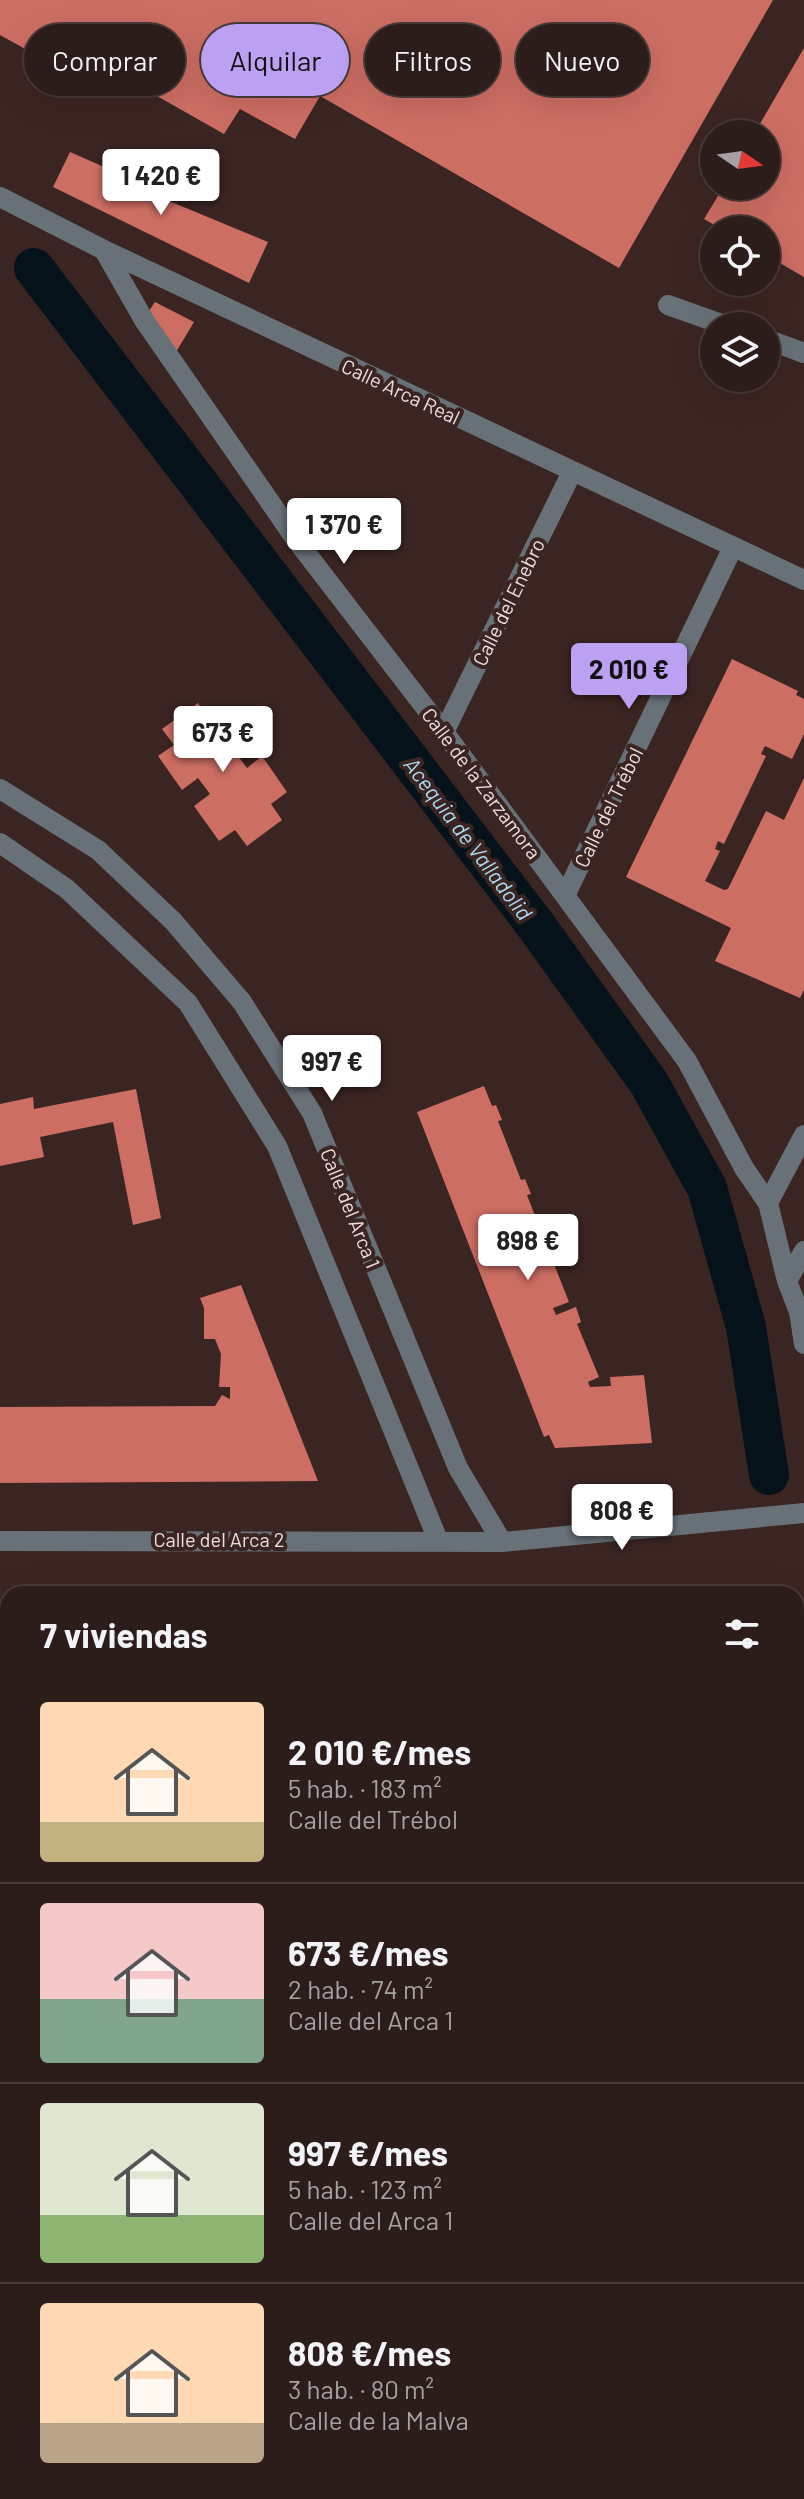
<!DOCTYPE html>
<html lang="es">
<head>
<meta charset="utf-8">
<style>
  :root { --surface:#2c1c1a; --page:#342523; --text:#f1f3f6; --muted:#a6a1a2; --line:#483a39; --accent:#bca0f2 }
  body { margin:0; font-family:Barlow,sans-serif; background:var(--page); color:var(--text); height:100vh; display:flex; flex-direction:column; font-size:30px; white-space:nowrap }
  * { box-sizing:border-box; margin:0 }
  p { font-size:26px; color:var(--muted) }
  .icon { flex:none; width:44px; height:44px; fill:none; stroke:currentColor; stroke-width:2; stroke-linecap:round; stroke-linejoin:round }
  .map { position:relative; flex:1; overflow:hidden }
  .drawer { position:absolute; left:0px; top:1586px; width:804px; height:914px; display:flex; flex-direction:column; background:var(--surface); border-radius:24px 24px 0 0; box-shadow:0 8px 32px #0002,0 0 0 2px var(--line) }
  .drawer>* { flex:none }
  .guide { position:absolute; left:24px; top:24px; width:756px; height:72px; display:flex; gap:16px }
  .needle { width:52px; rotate:103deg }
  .buttons { position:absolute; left:700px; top:120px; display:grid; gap:16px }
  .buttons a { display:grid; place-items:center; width:80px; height:80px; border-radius:50%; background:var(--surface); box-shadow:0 8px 32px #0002,0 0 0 2px var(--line); font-size:40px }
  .price { position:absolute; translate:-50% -68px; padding:0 18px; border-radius:8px; background:#fff; color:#222; font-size:26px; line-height:52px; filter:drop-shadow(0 2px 4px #0008) }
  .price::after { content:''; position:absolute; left:50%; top:48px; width:24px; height:18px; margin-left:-12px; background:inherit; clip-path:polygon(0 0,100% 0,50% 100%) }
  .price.active { background:var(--accent); color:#111 }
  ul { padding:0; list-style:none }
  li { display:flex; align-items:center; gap:24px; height:200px; padding:0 40px }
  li+li { border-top:2px solid var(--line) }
  li span { display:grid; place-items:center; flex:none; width:224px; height:160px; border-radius:8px; color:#555 }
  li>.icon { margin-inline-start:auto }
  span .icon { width:96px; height:96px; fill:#fffc; stroke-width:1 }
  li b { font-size:34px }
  h2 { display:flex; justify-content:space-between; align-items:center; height:96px; padding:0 40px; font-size:34px }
  .tag { padding:0 28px; border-radius:36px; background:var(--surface); box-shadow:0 8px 32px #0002,0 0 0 2px var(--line); font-size:28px; line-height:72px }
  .tag.active { background:var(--accent); color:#111 }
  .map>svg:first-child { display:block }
  .green { fill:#5b231d }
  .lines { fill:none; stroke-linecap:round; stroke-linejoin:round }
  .canal { stroke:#051219; stroke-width:40 }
  .building { fill:#cd6e63 }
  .minor { stroke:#677177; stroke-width:20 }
  .major { stroke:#a2b7c3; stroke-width:20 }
  .labels { text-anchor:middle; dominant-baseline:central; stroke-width:8; stroke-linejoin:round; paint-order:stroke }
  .street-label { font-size:20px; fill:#eedfdd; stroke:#3b2522 }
  .water-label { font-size:22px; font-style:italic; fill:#acdaf5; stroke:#3b2522 }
</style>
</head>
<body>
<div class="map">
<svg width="804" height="2499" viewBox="0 0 804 2499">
  <rect width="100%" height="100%" fill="#3b2522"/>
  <path class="green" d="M0,1983L8,1985V2492H796V2317L804,2326V2499H0Z"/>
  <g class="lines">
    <path class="canal" d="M34,268L537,927L649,1083L707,1188L746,1327L769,1475"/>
  </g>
  <path class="building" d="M0,0H773L619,268L320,96L295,139L240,109L224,134L111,70L122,53L70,25L45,60L0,35Z
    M804,48V277L766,255V230H723L704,219L724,186H766V134H754Z
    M70,152L143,184L140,189L268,242L249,283L53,187Z
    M155,302L194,322L176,352L147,314Z
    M732,659L798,691L796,695L804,699V734L792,759L765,746L761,754L766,756L724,844L718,841L715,849L720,851L705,881L724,890L728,889L766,811L784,820L804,778V990L800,998L715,961L731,928L626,877Z
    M198,703L209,719L226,707L250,740L235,752L247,768L262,756L287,792L271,804L282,820L247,846L235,830L219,841L194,806L210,794L198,778L182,790L158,756L174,745L162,729Z
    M484,1086L492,1106L496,1105L502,1120L498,1121L521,1180L525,1179L531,1194L527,1195L542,1234L546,1233L552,1248L548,1249L569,1302L553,1308L556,1315L576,1307L581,1322L577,1324L599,1377L588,1382L590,1387L611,1386L610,1377L644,1375L652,1443L555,1448L549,1435L544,1437L417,1112Z
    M136,1089L161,1218L133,1225L113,1122L40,1137L44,1157L0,1166V1104L33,1097L34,1109Z
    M241,1285L318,1481L0,1483V1407L215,1406L222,1395L230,1399V1387H219L221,1354L215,1339H204V1308L200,1298Z"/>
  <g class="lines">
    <path class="minor" d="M0,197L104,250L804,580
      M104,250L144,320L297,541L444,732L687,1061L744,1168L768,1203L787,1281L799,1312L804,1344
      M668,305L727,326
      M766,339L804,353
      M444,732L572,472
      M0,789L98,850L173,921L242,1002L312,1113L458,1468L502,1542
      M0,843L67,889L188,1003L277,1146L438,1540
      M566,894L733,547
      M768,1203L804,1135
      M787,1281L804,1251
      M0,1541L502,1542L804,1513"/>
    <path class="major" d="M0,1860L8,1861
      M796,1861H804
      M0,1910L8,1911
      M796,1912H804
      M0,1938H8
      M796,2086L804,2104
      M796,2165L804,2170"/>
  </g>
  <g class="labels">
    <g class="street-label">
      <text transform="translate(401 391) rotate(25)">Calle Arca Real</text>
      <text transform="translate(508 602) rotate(-64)">Calle del Enebro</text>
      <text transform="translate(482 783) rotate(53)">Calle de la Zarzamora</text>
      <text transform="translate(608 807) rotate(-64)">Calle del Trébol</text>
      <text transform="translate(351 1208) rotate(68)">Calle del Arca 1</text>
      <text x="219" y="1539">Calle del Arca 2</text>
    </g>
    <g class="water-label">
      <text transform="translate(469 838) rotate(53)">Acequia de Valladolid</text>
    </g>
  </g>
</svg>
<div class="buttons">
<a><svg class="needle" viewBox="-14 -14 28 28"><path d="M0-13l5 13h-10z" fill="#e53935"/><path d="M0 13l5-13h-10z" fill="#a6a1a2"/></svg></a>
<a><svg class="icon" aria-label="locate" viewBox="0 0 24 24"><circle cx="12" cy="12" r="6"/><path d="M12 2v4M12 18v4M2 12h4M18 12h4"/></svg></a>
<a><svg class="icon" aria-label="layers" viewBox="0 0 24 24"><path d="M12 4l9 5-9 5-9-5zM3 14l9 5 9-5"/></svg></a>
</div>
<b class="price" style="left:161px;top:217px">1 420 €</b>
<b class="price" style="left:344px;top:566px">1 370 €</b>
<b class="price active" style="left:629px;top:711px">2 010 €</b>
<b class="price" style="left:223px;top:774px">673 €</b>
<b class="price" style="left:332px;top:1103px">997 €</b>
<b class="price" style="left:528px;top:1282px">898 €</b>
<b class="price" style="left:622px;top:1552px">808 €</b>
<div class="guide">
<a class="tag">Comprar</a>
<a class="tag active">Alquilar</a>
<a class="tag">Filtros</a>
<a class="tag">Nuevo</a>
</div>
<section class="drawer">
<h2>7 viviendas<svg class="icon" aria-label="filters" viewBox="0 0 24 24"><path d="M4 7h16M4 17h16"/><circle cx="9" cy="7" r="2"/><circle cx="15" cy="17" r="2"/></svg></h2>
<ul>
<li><span style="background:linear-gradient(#ffd9b3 75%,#c2b280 0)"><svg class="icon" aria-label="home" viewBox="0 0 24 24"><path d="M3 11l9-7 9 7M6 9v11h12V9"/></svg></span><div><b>2 010 €/mes</b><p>5 hab. · 183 m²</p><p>Calle del Trébol</p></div></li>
<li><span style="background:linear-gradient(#f6c9c9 60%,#7fa58c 0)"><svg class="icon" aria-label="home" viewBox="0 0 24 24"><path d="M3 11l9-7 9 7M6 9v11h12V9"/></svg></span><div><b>673 €/mes</b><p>2 hab. · 74 m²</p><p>Calle del Arca 1</p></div></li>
<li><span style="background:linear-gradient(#dfe7d0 70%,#8fb573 0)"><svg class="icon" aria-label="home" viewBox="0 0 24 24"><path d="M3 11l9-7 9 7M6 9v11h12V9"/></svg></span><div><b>997 €/mes</b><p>5 hab. · 123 m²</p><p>Calle del Arca 1</p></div></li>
<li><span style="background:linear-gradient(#ffd9b3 75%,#b9a48a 0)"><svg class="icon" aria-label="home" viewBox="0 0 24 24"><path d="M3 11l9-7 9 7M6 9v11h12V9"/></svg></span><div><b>808 €/mes</b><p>3 hab. · 80 m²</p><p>Calle de la Malva</p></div></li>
</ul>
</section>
</div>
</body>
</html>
